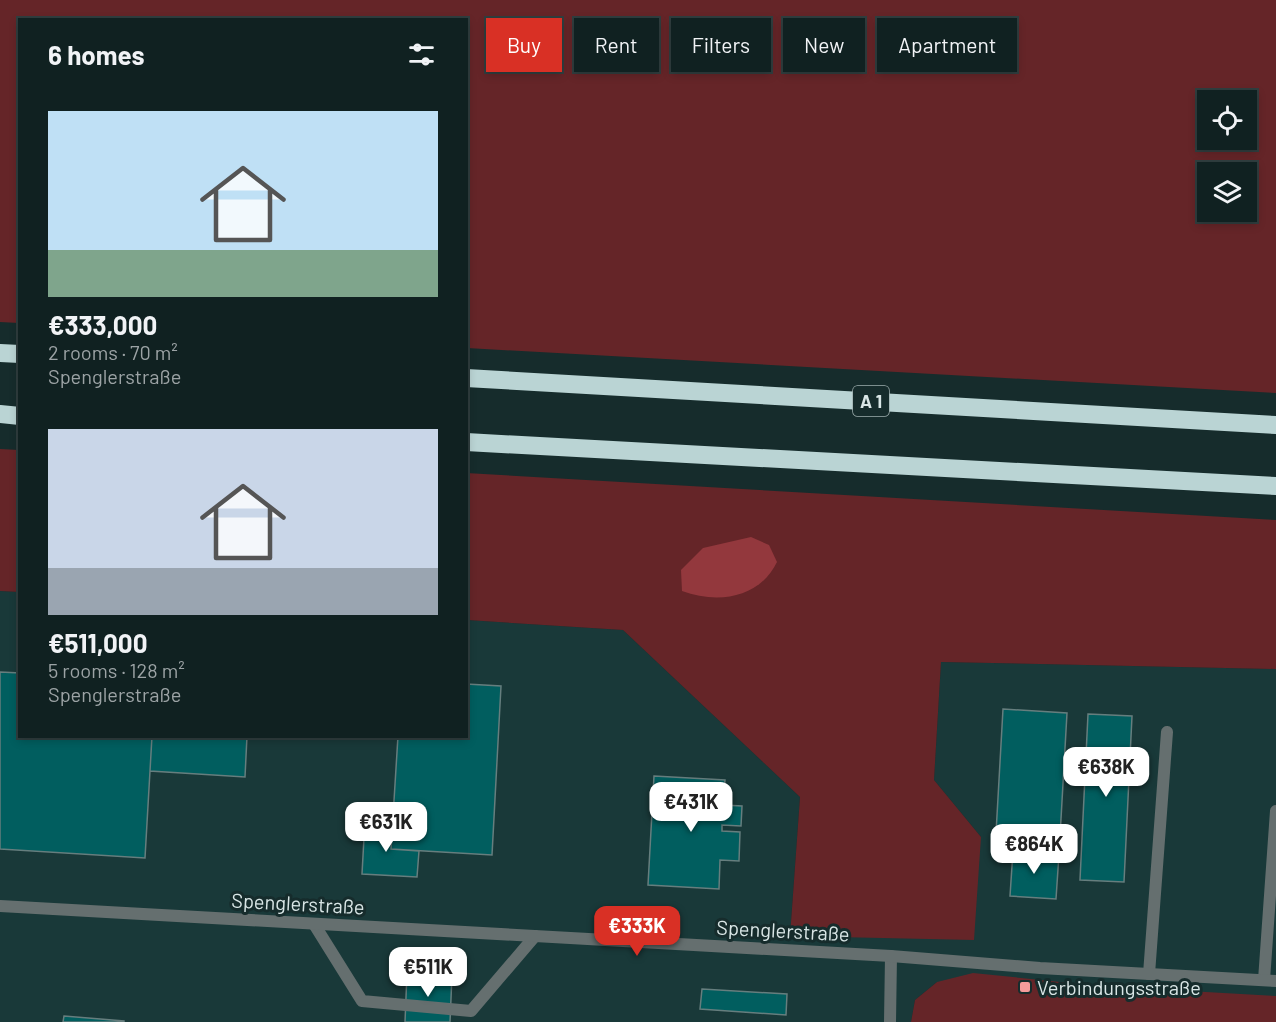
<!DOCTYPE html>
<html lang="en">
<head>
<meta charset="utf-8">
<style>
  :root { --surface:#102121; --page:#1e2e2e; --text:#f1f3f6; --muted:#9ca3a5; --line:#303e3f; --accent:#d93025 }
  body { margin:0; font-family:Barlow,sans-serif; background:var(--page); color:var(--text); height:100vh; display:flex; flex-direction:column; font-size:22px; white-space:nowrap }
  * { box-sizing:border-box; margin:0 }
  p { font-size:20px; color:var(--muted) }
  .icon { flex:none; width:33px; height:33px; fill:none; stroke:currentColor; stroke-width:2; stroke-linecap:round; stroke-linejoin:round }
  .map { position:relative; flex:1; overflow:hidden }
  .panel { position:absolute; left:18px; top:18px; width:450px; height:720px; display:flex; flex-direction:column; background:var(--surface); border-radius:0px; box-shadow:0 3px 9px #0003,0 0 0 2px var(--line) }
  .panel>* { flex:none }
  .banner { position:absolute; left:486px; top:18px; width:570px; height:54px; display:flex; gap:12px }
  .controls { position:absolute; left:1197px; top:90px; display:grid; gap:12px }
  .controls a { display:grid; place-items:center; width:60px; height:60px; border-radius:0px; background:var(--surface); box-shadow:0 3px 9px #0003,0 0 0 2px var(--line); font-size:30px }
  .price { position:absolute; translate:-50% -51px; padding:0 14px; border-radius:12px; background:#fff; color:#222; font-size:20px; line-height:39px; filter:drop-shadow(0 2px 3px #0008) }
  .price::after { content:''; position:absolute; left:50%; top:36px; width:18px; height:14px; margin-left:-9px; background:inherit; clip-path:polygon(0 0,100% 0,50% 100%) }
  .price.on { background:var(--accent); color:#fff }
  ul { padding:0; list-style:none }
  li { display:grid; align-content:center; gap:12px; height:318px; padding:0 30px }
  li span { display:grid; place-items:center; height:186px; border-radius:0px; color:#555 }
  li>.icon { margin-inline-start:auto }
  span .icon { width:108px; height:108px; fill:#fffc; stroke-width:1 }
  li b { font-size:26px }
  h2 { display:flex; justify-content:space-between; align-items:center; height:72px; padding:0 30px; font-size:26px }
  .chip { padding:0 21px; border-radius:0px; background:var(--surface); box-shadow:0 3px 9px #0003,0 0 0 2px var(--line); font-size:21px; line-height:54px }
  .chip.on { background:var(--accent); color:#fff }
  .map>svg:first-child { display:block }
  .built { fill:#193939 }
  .green { fill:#652528; fill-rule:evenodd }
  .water { fill:#93383d }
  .building { fill:#015e5f; stroke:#667e7e; stroke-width:1.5 }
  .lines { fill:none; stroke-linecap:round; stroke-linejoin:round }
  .service { stroke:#656f6f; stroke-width:12 }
  .minor { stroke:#656f6f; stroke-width:12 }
  .motorway { stroke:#bad4d4; stroke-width:18 }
  .poi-dot { fill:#f59b9b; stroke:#162c2c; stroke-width:2 }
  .labels { text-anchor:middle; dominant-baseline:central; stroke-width:6; stroke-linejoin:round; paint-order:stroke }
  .shield { fill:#162c2c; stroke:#9eaeae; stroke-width:1.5 }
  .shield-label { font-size:18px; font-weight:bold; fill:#d9e6e6 }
  .street-label { font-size:20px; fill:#d9e6e6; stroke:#162c2c }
  .poi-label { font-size:20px; fill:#d9e6e6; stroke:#162c2c; text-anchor:start }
</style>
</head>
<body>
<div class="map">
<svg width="1276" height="1022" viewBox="0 0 1276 1022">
  <rect width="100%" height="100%" fill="#162c2c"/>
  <path class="built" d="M0,591L19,592L20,736H466L467,620L623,630L800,797L790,936L981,837L934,780L941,662L1276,669V1022L937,982L915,1000L911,1022H0Z"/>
  <path class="green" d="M0,0H1276V393L467,348L466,20H20L19,323L0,322ZM1208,100H1246V140H1208ZM1208,172H1246V212H1208Z
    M0,449L19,450V592L0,591Z
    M466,473L1276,520V669L941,662L934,780L981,837L974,940L790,936L800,797L623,630L467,620Z
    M973,973L1100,986L1276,996V1022H911L915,1000L937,982Z"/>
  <path class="water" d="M751,537L769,545L777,562C759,599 717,604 682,591L681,570L703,548Z"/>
  <path class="building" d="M0,672L20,673V736H152L145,858L0,849Z
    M466,684L501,686L492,855L391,849L398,736H466Z
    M1003,709L1067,713L1059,854L995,851Z
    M1088,714L1132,716L1124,882L1080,880Z
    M152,736H247L245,777L150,771Z
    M654,776L725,780L723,805L742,806L741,826L722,825V831L740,832L739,861L720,860L719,889L648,885Z
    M365,820L393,822L391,849L419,851L417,877L362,874Z
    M1013,851L1059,854L1056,899L1010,896Z
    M407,973L452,975L450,1022H405Z
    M702,989L787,994L786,1015L700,1009Z
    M64,1016L124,1021V1022H63Z"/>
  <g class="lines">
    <path class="service" d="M314,924L362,1001L471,1011L535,936
      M1149,974L1167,732
      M1264,980L1276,811
      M890,1022L891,956"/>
    <path class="minor" d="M0,906L891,956L1040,968L1276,981"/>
    <path class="motorway" d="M0,353L20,354
      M466,378L1276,425
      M0,414L20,416
      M466,442L1276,486"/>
  </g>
  <rect class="poi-dot" x="1019" y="981" width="12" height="12" rx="3"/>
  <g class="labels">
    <rect class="shield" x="853" y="386" width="36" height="30" rx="4.5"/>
    <g class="shield-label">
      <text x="871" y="401">A 1</text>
    </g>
    <g class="street-label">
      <text transform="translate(298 903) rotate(3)">Spenglerstraße</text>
      <text transform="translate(783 930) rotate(3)">Spenglerstraße</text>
    </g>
    <g class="poi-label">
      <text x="1037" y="987">Verbindungsstraße</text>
    </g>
  </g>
</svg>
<div class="controls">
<a><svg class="icon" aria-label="locate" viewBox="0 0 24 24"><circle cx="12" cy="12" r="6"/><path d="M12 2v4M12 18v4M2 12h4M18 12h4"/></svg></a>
<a><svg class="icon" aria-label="layers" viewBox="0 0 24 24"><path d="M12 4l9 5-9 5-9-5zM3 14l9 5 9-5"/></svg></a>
</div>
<b class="price" style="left:1106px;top:798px">€638K</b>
<b class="price" style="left:691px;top:833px">€431K</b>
<b class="price" style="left:386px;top:853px">€631K</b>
<b class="price" style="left:1034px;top:875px">€864K</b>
<b class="price on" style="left:637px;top:957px">€333K</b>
<b class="price" style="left:428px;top:998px">€511K</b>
<div class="banner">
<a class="chip on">Buy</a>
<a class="chip">Rent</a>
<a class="chip">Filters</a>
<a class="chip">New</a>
<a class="chip">Apartment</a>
</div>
<section class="panel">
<h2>6 homes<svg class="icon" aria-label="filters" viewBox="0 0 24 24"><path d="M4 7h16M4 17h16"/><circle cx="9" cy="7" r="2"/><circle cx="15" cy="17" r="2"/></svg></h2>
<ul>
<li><span style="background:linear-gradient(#bfe0f5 75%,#7fa58c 0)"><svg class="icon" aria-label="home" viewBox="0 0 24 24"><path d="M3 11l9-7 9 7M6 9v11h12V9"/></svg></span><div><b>€333,000</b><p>2 rooms · 70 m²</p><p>Spenglerstraße</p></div></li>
<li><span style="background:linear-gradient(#c9d6e8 75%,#9aa5b1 0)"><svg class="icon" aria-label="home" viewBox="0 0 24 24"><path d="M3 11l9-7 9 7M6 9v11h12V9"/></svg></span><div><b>€511,000</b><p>5 rooms · 128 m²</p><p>Spenglerstraße</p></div></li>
</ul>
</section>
</div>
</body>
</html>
